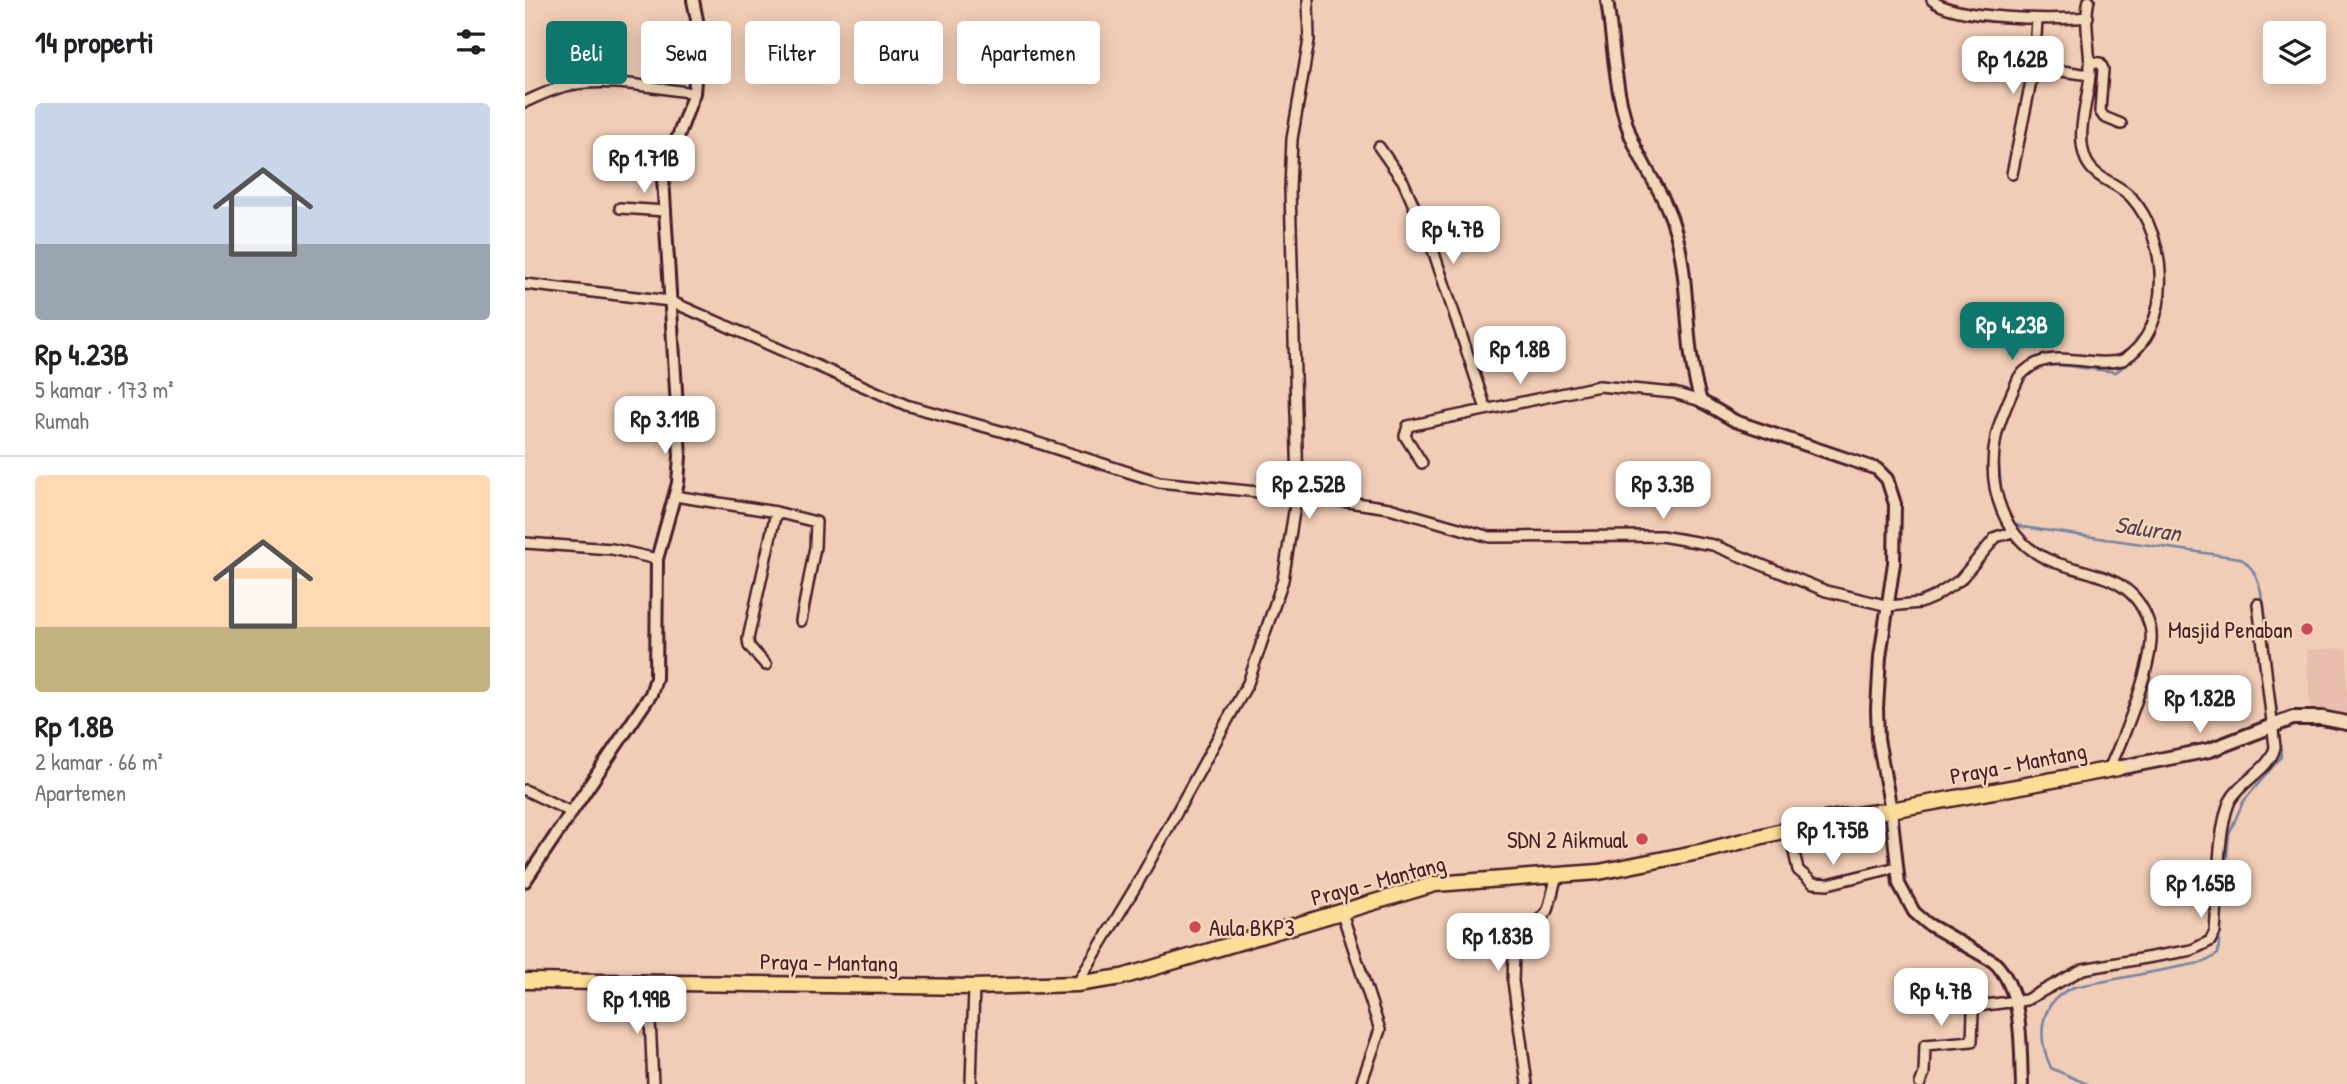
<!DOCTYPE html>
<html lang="id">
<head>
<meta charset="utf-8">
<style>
  :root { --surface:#fff; --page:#f2f2f2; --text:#202124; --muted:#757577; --line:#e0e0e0; --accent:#0f766e }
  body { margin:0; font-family:"Patrick Hand",sans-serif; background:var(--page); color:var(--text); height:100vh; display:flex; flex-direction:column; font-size:26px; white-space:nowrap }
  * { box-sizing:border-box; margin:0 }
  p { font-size:23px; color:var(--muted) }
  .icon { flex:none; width:38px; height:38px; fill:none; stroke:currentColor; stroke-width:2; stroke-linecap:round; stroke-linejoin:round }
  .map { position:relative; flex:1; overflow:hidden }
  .side { display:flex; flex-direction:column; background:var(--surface); width:525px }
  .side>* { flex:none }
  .hud { position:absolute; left:21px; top:21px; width:665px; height:63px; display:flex; gap:14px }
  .fabs { position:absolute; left:1738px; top:21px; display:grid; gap:14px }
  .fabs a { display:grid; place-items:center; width:63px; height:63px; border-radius:7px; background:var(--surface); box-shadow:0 4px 18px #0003; font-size:35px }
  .price { position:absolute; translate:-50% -60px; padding:0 16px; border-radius:14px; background:#fff; color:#222; font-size:23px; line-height:46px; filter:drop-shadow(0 2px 4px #0008) }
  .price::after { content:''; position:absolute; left:50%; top:42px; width:21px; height:16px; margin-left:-10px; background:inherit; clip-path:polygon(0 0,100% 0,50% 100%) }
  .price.selected { background:var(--accent); color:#fff }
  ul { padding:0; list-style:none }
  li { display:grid; align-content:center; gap:14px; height:371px; padding:0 35px }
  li+li { border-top:2px solid var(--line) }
  li span { display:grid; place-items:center; height:217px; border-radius:7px; color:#555 }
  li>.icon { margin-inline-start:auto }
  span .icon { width:126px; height:126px; fill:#fffc; stroke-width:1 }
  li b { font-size:30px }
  h2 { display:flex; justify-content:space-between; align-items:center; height:84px; padding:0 35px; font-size:30px }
  .tag { padding:0 24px; border-radius:7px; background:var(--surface); box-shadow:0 4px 18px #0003; font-size:24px; line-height:63px }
  .tag.selected { background:var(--accent); color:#fff }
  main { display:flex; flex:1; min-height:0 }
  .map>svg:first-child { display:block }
  .built { fill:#e9bdae }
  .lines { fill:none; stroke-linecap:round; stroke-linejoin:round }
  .stream { stroke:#7484a1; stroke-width:2.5 }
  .minor-casing { stroke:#4a1f2b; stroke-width:14 }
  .tertiary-casing { stroke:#4a1f2b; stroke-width:16 }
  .secondary-casing { stroke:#4a1f2b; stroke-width:18 }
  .primary-casing { stroke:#4a1f2b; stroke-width:19 }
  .minor { stroke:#f2d7b9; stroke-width:9 }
  .tertiary { stroke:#f2d7b9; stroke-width:10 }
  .secondary { stroke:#f2d7b9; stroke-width:12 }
  .primary { stroke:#fedd96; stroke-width:14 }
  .poi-dot { fill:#d1495b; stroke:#f2d7b9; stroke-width:2.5 }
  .labels { text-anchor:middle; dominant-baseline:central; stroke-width:5; stroke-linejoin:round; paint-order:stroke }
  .poi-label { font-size:23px; fill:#4a1f2b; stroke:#f2d7b9; text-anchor:end }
  .street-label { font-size:23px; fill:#4a1f2b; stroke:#f2d7b9 }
  .water-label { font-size:24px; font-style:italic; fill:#584152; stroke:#f2d7b9 }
</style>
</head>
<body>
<main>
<section class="side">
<h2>14 properti<svg class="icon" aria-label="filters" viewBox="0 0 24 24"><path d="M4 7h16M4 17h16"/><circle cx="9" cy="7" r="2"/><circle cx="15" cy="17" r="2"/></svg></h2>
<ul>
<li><span style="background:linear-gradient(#c9d6e8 65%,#9aa5b1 0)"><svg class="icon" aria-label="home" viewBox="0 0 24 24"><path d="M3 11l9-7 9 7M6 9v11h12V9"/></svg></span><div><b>Rp 4.23B</b><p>5 kamar · 173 m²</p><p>Rumah</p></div></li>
<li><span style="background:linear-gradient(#ffd9b3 70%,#c2b280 0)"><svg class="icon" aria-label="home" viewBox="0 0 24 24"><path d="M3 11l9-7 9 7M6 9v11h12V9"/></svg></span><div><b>Rp 1.8B</b><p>2 kamar · 66 m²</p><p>Apartemen</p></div></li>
</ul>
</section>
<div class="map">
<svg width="1822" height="1084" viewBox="0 0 1822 1084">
  <rect width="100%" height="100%" fill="#f1ccb6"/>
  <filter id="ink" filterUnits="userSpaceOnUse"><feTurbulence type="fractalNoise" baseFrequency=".0143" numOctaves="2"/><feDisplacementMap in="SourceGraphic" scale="14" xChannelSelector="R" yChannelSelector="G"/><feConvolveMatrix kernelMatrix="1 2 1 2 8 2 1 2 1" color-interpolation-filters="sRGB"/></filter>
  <g filter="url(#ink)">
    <path class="built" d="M1822,648V713L1785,708L1782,650Z"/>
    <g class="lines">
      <path class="stream" d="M1587,179L1599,186
        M1610,195L1620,209
        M1631,327L1638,311L1639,287
        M1517,366L1534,365L1591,372L1609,359L1618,348
        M1492,393L1502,375
        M1473,452L1477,498
        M1488,523L1497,527L1715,558C1738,573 1737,600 1740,625
        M1744,662L1753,718
        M1562,1084L1526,1068C1511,1036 1514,1001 1549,987L1680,962L1693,954L1704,834L1718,802L1756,757L1754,728"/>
      <g class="minor-casing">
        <path id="minor" d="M1407,0C1429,20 1532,20 1563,17
          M1564,0C1558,23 1566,51 1565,75C1563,102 1550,134 1561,160C1570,180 1592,182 1606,197C1643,237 1650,328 1598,360C1561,370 1524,342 1494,377C1486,396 1475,417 1471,437C1461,487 1478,543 1529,562C1569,576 1611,576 1625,627C1633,655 1597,741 1584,769
          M1565,62L1575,63L1578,69L1575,111L1579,117L1596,124
          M1509,67L1565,75
          M0,102C14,96 27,89 41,86C83,77 128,88 169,93
          M854,147L878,181L907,247L961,409
          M1487,174L1509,67L1512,20
          M95,208L140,211
          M0,284L145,301L381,405L479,432L634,482L803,499L864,508L965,537L1136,536L1188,545L1301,591L1364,606L1395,603L1409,597L1435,580L1471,537L1487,532
          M897,463L880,436L883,426L1074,386L1149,393L1176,401
          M150,496L251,512L291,522L290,547L276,621
          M0,543L87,549L132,559
          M241,665L224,646L223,639L251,512
          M0,790L46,812
          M1264,829L1273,870L1288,883L1303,884L1372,867
          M817,913L855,1030L836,1084
          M105,982L122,1007L125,1019L128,1084
          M552,984L611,886L723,683L758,580L773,487L765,189L767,139L784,40L783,0
          M446,1084L449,987
          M1002,1084L988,981L989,955L1002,934L1023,910L1032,875
          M1395,1084L1399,1074L1400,1045L1447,1041L1448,1012L1452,1006L1501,1000L1558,969L1667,950L1685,941L1690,932C1693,899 1692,829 1705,801C1716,780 1745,770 1750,747L1733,604"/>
      </g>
      <g class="tertiary-casing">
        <path id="tertiary" d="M1082,0C1089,47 1090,103 1110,146C1125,179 1141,196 1151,233C1166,287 1158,347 1176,401L1210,421L1352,469L1362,479L1370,504L1369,563L1355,657L1352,709L1353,739L1366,810L1374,884L1389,912L1403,924L1469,962C1499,991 1495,1046 1497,1084
          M0,881L126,694L131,678L132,559L153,483L155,456L138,178L169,93L174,30L168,0"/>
      </g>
      <g class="secondary-casing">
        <path id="secondary" d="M1593,768L1685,750L1768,718H1797L1822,723"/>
      </g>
      <g class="primary-casing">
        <path id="primary" d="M0,981L449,987L552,984L597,977L910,884L1074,872L1179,851L1304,819L1366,810L1593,768"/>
      </g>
      <use href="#minor" class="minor"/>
      <use href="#tertiary" class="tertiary"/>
      <use href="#secondary" class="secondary"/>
      <use href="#primary" class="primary"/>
    </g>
  </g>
  <g class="poi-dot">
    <circle cx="1782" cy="629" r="7"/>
    <circle cx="1117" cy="839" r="7"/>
    <circle cx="670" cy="927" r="7"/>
  </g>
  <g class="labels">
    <g class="poi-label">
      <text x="1768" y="629">Masjid Penaban</text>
      <text x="1103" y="839">SDN 2 Aikmual</text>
      <text x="684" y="927" text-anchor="start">Aula BKP3</text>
    </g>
    <g class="street-label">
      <text transform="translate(1493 763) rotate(-11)">Praya - Mantang</text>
      <text transform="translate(853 880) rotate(-15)">Praya - Mantang</text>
      <text transform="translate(304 962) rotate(1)">Praya - Mantang</text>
    </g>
    <g class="water-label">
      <text transform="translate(1623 528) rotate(8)">Saluran</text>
    </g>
  </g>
</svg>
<div class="fabs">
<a><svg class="icon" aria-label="layers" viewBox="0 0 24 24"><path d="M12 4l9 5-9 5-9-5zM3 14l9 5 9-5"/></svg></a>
</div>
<b class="price" style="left:1488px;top:96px">Rp 1.62B</b>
<b class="price" style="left:119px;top:195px">Rp 1.71B</b>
<b class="price" style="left:928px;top:266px">Rp 4.7B</b>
<b class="price selected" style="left:1487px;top:362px">Rp 4.23B</b>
<b class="price" style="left:995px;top:386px">Rp 1.8B</b>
<b class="price" style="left:140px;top:456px">Rp 3.11B</b>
<b class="price" style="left:784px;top:521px">Rp 2.52B</b>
<b class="price" style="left:1138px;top:521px">Rp 3.3B</b>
<b class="price" style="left:1675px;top:735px">Rp 1.82B</b>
<b class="price" style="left:1308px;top:867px">Rp 1.75B</b>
<b class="price" style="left:1676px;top:920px">Rp 1.65B</b>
<b class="price" style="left:973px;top:973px">Rp 1.83B</b>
<b class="price" style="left:1416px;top:1028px">Rp 4.7B</b>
<b class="price" style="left:112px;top:1036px">Rp 1.99B</b>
<div class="hud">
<a class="tag selected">Beli</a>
<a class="tag">Sewa</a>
<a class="tag">Filter</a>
<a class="tag">Baru</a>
<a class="tag">Apartemen</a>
</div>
</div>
</main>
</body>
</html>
